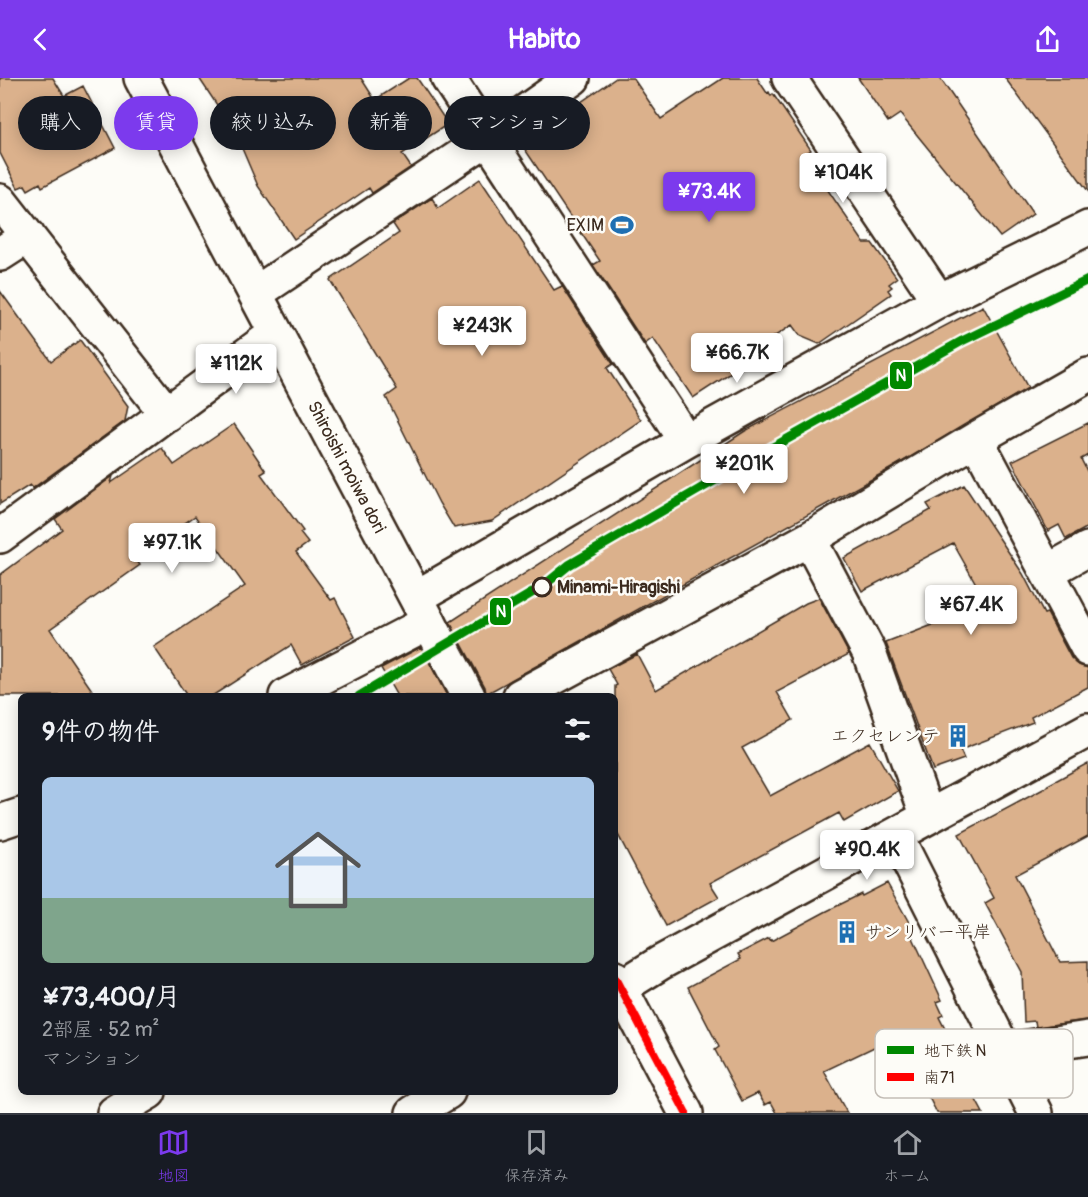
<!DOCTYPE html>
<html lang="ja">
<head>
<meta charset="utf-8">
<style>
  :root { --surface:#171b24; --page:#242831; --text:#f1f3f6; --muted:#9ea1a6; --line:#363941; --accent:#7c3aed }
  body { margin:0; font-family:Pangolin,"Klee One",sans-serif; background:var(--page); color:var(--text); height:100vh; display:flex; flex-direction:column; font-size:22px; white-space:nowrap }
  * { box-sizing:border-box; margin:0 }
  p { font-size:20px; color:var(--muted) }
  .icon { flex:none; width:33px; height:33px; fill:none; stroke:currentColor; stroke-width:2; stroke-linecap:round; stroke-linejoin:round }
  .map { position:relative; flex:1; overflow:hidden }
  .panel { position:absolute; left:18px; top:615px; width:600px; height:402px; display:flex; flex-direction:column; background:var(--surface); border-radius:9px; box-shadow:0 3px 15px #0003 }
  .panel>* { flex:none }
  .guide { position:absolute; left:18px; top:18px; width:600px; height:54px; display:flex; gap:12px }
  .price { position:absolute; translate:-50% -51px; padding:0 14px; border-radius:6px; background:#fff; color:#222; font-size:20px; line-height:39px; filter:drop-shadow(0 2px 3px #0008) }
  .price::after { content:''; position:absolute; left:50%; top:36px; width:18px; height:14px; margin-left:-9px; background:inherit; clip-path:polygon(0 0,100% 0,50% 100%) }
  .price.on { background:var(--accent); color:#fff }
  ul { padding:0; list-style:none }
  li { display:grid; align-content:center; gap:12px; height:318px; padding:0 24px }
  li span { display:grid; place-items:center; height:186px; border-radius:9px; color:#555 }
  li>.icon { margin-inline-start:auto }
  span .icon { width:108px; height:108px; fill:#fffc; stroke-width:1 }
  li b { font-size:26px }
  h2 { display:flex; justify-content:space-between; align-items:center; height:72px; padding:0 24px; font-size:26px }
  .chip { padding:0 21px; border-radius:27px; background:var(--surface); box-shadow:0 3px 15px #0003; font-size:21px; line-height:54px }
  .chip.on { background:var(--accent); color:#fff }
  header { display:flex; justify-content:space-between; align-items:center; height:78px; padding:0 24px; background:var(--accent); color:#fff; font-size:27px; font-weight:800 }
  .dock { display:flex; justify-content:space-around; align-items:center; height:84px; border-top:2px solid var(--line); background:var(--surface); font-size:16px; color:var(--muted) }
  .dock a { display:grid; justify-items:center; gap:3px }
  .dock .on { color:var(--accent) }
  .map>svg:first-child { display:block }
  .building { fill:#dbb18c; stroke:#3b2a1e; stroke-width:1.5 }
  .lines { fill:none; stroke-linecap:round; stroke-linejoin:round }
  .minor-casing { stroke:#3b2a1e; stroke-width:38 }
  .major-casing { stroke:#3b2a1e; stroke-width:38 }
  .minor { stroke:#fdfcf7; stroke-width:33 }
  .major { stroke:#fdfcf7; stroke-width:33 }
  .bus-1-casing { stroke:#fdfcf7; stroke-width:12 }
  .bus-1 { stroke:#f00; stroke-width:8 }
  .metro-1-casing { stroke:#fdfcf7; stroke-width:14 }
  .metro-1 { stroke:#080; stroke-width:9 }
  .stop-dot { fill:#fdfcf7; stroke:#3b2a1e; stroke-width:3 }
  .labels { text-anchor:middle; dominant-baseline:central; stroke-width:5; stroke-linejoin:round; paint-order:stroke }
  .poi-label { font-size:18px; fill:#3b2a1e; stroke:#fdfcf7; text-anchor:end }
  .street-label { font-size:18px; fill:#3b2a1e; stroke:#fdfcf7 }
  .stop-label { font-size:18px; font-weight:bold; fill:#3b2a1e; stroke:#fdfcf7; text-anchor:start }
  .key { fill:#fdfcf7; stroke:#c3bdb6; stroke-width:1.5 }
  .key-label { font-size:16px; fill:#3b2a1e }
  .line-badge { stroke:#fdfcf7; stroke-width:2 }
  .badge-label { font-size:16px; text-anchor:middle; font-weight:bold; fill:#fff }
</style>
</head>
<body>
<header><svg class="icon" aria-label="back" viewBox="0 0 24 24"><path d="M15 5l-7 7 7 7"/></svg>Habito<svg class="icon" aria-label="share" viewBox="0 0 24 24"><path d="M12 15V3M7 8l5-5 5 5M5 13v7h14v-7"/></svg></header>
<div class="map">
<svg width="1088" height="1035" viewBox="0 0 1088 1035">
  <rect width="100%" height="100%" fill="#fdfcf7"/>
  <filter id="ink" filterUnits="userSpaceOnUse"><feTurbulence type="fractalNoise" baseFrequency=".0167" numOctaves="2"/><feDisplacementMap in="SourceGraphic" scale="12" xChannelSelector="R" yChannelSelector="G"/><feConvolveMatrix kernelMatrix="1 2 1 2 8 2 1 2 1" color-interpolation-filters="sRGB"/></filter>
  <g filter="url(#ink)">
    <path class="building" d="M0,0H53L64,18L83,8L115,70L42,109L40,105L28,112L25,107L18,110L0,75Z
      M199,0H361L375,22L409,0H417L448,46L402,76L411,89L372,115L369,110L294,161L258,108L235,54Z
      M616,0H633L661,41L723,0H757L767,15L769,14L771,18L773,16L811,72L808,74L811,77L806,80L864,165H872L897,200L889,206L892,209L888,212L891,216L819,266L800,258L792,247L732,286L736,292L693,320L653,260L645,266L593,187L600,183L524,70L572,38L568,33Z
      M858,0H940L1033,136L1000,159L900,36L888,44Z
      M1005,0H1088V113Z
      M480,101L554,212L562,208L613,286L607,290L641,342L492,443L454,450L439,425L386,319L397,311L330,202L399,155L393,146L432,120L438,130Z
      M0,213L51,283L80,262L128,328L125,343L33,410L30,407L0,426Z
      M983,228L1028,310L890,391L486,616L485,609L450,544L745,353Z
      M1088,345V377L1081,381L1088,395V449L1066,461L1059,447L1048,453L1012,383Z
      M234,346L266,393L261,396L303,453L300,455L308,465L296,474L331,522L335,520L355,559L302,587L291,567L212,618H187L154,569L245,508L195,438L135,480L140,487L50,551L96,618H0V497L62,451L55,441L113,398L111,405L162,370L174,387Z
      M964,407L1023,496L1044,536L1047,535L1071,580L1079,587L1088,590V609L1031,639L1033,644L960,672L964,681L933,692L886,565L935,546L932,541L984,520L953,465L862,513L844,480L931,432L927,426Z
      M819,520L849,576L777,614L793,642L742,670L770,718L870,664L898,713L844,744L839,735L710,805L719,819L666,848L615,751V608L617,607L608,591L637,576L656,612L806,525Z
      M421,569L447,618H397L381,590Z
      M1088,685V758L1015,797L1060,884L1088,883V942L1036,949L1035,943L1024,944L1022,894L985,825L994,820L959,756L1049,708L1048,707Z
      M887,805L911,848L908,849L942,922L937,924L943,937L939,939L979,1018L975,1020L983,1035H937L897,958L824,993L847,1035H777L771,1024L765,1027L758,1015L742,1023L715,972L719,969L688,909L741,881L738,876L769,860L771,863L825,834L861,816L862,818Z"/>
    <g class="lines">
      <g class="minor-casing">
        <path id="minor" d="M448,0L686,363
          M789,0L939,223
          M0,123L167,336
          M0,176L28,158
          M256,215L488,60L573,0
          M976,361L1088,571
          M0,458L275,256
          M809,461L869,574L928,739
          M1047,494L1088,471
          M417,519L686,363L939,223L1088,150
          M286,618L429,544
          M520,618L809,461L976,361L1088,297
          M0,744L21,737
          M896,758L1036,1035
          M615,913L660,885L1088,652
          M1003,973L1088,960
          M114,1035L149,1014
          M413,1035L448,1014"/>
      </g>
      <g class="major-casing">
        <g id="major">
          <path id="s1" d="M141,0L468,618"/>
          <path d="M615,900L686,1035"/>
        </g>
      </g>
      <use href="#minor" class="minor"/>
      <use href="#major" class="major"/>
      <g class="bus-1-casing">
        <path id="bus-1" d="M615,900L686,1035"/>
      </g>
      <use href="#bus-1" class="bus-1"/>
      <g class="metro-1-casing">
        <path id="metro-1" d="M359,618L542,509L569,487L743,386L962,263L1088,202"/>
      </g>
      <use href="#metro-1" class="metro-1"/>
    </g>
  </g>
  <defs>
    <g id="stadium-bare" transform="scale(1.8)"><path d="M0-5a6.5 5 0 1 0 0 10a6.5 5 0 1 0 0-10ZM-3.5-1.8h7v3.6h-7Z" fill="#1f6fb2" stroke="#fdfcf7" stroke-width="2.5" paint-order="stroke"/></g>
    <g id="building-bare" transform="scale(1.8)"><path d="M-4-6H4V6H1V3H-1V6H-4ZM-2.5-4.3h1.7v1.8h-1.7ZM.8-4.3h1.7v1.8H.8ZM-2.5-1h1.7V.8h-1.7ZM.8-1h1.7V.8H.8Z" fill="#1f6fb2" stroke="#fdfcf7" stroke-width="2.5" paint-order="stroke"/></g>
  </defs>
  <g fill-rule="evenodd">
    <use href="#stadium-bare" x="622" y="147"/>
    <use href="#building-bare" x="958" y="658"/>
    <use href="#building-bare" x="847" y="854"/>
  </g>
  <circle class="stop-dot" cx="542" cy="509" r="9"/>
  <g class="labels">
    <g class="poi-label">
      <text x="604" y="147">EXIM</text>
      <text x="940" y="658">エクセレンテ</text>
      <text x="865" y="854" text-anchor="start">サンリバー平岸</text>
    </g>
    <g class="street-label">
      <text stroke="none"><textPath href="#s1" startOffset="440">Shiroishi moiwa dori</textPath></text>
    </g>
    <g class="stop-label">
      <text x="557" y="509">Minami-Hiragishi</text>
    </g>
  </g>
  <rect x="875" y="951" width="198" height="69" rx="9" class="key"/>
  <rect x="887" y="968" width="27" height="8" fill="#080"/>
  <rect x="887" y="995" width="27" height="8" fill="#f00"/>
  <g class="key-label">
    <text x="924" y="978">地下鉄 N</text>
    <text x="924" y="1005">南71</text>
  </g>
  <g class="line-badge">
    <rect x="889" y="283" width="24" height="29" rx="6" fill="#080"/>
    <rect x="489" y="519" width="23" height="29" rx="6" fill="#080"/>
  </g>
  <g class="badge-label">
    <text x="901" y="303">N</text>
    <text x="501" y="539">N</text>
  </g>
</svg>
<b class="price" style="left:843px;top:126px">¥104K</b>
<b class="price on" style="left:709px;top:145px">¥73.4K</b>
<b class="price" style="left:482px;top:279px">¥243K</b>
<b class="price" style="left:737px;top:306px">¥66.7K</b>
<b class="price" style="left:236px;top:317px">¥112K</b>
<b class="price" style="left:744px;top:417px">¥201K</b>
<b class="price" style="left:172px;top:496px">¥97.1K</b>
<b class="price" style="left:971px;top:558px">¥67.4K</b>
<b class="price" style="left:867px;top:803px">¥90.4K</b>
<div class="guide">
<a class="chip">購入</a>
<a class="chip on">賃貸</a>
<a class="chip">絞り込み</a>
<a class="chip">新着</a>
<a class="chip">マンション</a>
</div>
<section class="panel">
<h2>9件の物件<svg class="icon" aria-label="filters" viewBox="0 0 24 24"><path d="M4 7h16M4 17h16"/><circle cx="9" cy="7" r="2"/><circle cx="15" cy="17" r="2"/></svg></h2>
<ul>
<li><span style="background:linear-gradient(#a9c7e8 65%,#7fa58c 0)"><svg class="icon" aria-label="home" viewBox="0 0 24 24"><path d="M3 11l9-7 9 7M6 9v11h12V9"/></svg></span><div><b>¥73,400/月</b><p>2部屋 · 52 m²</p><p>マンション</p></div></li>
</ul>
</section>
</div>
<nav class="dock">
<a class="on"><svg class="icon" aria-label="map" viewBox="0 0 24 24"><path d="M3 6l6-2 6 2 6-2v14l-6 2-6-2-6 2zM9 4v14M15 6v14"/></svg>地図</a>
<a><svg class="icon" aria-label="saved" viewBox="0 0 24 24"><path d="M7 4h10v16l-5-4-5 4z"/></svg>保存済み</a>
<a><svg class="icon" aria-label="home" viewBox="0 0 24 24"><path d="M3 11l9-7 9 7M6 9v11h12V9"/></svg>ホーム</a>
</nav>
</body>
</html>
